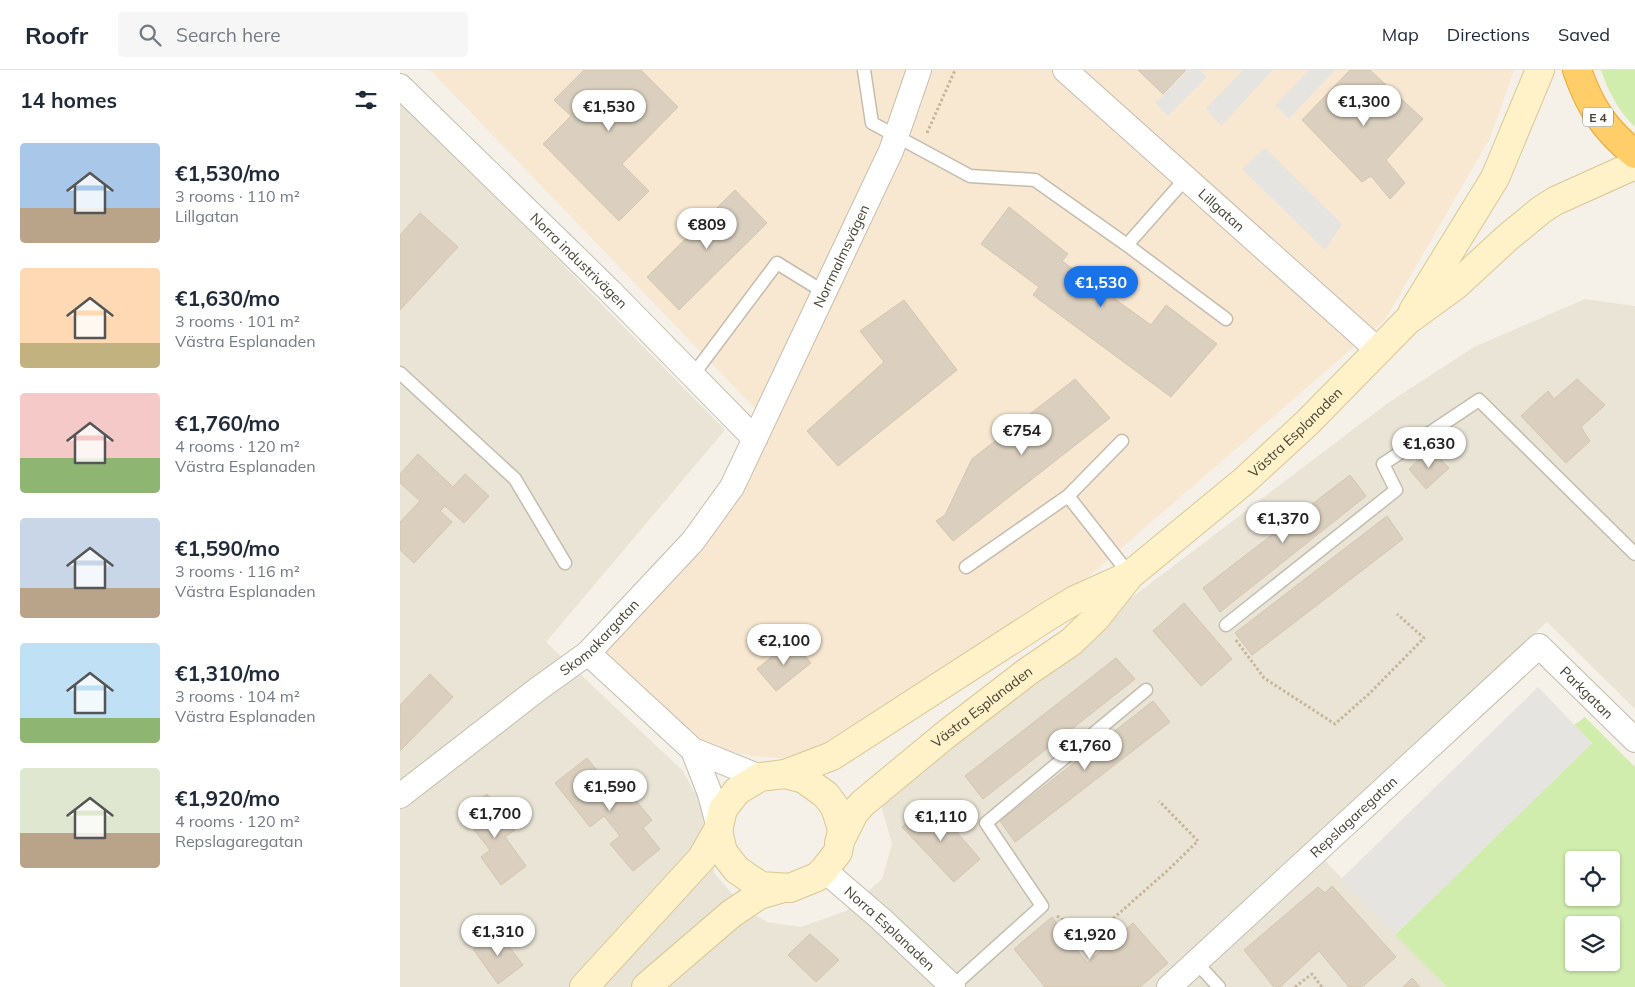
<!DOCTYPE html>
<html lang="en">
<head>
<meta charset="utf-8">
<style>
  :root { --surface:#fff; --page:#f6f6f7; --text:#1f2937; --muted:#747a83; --line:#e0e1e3; --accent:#1a73e8 }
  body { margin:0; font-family:Mulish,sans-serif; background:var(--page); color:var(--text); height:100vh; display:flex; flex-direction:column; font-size:19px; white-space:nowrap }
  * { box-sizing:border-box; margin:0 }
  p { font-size:16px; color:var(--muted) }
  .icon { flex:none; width:28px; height:28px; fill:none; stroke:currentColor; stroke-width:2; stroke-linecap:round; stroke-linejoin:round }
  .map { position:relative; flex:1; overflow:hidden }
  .sheet { display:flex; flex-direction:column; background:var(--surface); width:400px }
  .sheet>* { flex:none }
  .controls { position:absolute; left:1165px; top:781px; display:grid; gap:10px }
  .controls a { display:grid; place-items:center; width:55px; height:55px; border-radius:5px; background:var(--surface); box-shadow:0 1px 4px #0004; font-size:25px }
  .price { position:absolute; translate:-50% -42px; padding:0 11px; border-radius:18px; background:#fff; color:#222; font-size:16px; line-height:32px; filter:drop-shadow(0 1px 2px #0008) }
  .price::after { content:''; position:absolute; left:50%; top:30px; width:15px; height:11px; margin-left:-8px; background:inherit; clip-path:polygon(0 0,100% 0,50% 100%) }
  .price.current { background:var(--accent); color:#fff }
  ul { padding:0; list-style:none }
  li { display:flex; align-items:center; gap:15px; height:125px; padding:0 20px }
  li span { display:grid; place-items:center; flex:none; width:140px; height:100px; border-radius:5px; color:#555 }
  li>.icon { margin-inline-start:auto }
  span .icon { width:60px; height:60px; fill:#fffc; stroke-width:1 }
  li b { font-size:21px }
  h2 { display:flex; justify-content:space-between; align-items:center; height:60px; padding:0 20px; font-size:21px }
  header { display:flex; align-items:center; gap:30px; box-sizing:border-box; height:70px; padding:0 25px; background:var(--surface); border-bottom:1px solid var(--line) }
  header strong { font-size:24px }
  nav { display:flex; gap:28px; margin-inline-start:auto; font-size:18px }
  .search { width:350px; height:45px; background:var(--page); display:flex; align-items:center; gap:12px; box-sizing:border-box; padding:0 18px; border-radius:5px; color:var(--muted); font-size:19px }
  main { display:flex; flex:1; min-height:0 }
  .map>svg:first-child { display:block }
  .residential { fill:#eae4d6 }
  .commercial { fill:#f8e8d2 }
  .green { fill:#d0edae; fill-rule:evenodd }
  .parking { fill:#e6e4e0 }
  .building { fill:#dbd0bf; stroke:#d3c5af }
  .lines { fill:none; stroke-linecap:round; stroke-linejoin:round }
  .lane-casing { stroke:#c5bcad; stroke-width:15 }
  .street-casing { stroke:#c5bcad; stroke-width:26 }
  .secondary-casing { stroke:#d9c794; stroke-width:30 }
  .highway-casing { stroke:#eaa62d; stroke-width:30 }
  .path { stroke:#c5b69a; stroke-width:3; stroke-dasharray:2.5 2.5; stroke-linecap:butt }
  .lane { stroke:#fff; stroke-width:12 }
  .street { stroke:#fff; stroke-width:24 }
  .secondary { stroke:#fff2c8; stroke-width:28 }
  .highway { stroke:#ffce69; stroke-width:28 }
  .labels { text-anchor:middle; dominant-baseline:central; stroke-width:4.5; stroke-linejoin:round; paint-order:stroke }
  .shield { fill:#fff; stroke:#807b72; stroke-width:1 }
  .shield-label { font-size:12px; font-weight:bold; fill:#494236 }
  .street-label { font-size:14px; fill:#494236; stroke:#fff }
</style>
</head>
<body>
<header>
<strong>Roofr</strong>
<div class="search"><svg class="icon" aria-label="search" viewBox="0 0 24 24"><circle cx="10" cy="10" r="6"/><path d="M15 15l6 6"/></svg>Search here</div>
<nav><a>Map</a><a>Directions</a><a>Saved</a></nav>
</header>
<main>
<section class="sheet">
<h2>14 homes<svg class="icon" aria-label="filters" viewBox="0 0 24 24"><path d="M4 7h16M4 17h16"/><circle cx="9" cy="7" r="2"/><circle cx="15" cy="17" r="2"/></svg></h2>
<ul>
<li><span style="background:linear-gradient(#a9c7e8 65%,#b9a48a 0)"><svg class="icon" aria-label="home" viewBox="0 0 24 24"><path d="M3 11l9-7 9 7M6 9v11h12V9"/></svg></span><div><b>€1,530/mo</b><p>3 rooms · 110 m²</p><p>Lillgatan</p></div></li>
<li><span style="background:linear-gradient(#ffd9b3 75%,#c2b280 0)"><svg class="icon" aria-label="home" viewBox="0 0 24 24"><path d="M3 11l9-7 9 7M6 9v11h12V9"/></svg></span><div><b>€1,630/mo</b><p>3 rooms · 101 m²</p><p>Västra Esplanaden</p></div></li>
<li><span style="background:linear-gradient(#f6c9c9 65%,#8fb573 0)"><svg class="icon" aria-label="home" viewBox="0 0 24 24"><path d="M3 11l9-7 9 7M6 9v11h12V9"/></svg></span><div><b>€1,760/mo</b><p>4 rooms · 120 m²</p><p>Västra Esplanaden</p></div></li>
<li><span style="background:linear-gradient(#c9d6e8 70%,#b9a48a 0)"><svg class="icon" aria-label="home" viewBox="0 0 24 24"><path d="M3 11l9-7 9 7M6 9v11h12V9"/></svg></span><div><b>€1,590/mo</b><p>3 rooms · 116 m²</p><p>Västra Esplanaden</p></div></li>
<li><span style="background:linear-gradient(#bfe0f5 75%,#8fb573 0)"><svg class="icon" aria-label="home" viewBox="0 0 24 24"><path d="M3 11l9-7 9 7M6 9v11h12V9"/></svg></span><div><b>€1,310/mo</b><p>3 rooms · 104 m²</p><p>Västra Esplanaden</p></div></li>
<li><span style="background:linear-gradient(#dfe7d0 65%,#b9a48a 0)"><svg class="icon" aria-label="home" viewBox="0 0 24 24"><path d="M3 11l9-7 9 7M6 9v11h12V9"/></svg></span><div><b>€1,920/mo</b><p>4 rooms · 120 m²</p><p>Repslagaregatan</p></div></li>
</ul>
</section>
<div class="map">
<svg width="1235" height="917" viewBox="0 0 1235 917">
  <rect width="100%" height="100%" fill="#f5f1e8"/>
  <path class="residential" d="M0,29L325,360L146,572L282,700L312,752L314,803L345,839L367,852L401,857L446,841L482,809L492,774L477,721L988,333L1074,277L1185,229L1235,236V639L1147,552L907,772L1047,917H0Z"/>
  <path class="commercial" d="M30,0H1114L1090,68L985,250L622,564L412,691L352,686L306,676L201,578L370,354Z"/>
  <path class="green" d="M1201,0H1235V57C1219,42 1208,21 1201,0Z
    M1185,647L1235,697V917H1047L995,865L1192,673L1174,655ZM1174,790H1211V828H1174ZM1174,855H1211V892H1174Z"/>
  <path class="parking" d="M788,0H800L807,7L768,46L755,33Z
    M843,0H873L821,56L806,38Z
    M909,0H935L889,49L875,35Z
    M865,78L942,154L925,180L842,99Z
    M1138,617L1192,673L995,865L941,809Z"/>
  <path class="building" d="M184,0H241L278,37L222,94L249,121L219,151L143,74L171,46L154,30Z
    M738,0H786L763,24Z
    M950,0H970L1023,49L986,90L1005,113L990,129L971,106L962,112L902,50Z
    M335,120L367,153L279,240L247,207Z
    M609,137L668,184L662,191L751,255L766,235L817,274L771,327L633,225L639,217L581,174Z
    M20,143L58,177L0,240V165Z
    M504,230L557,300L438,396L407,361L484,292L460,261Z
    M675,309L710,348L553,471L536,451L545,445L572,389Z
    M1177,309L1205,335L1181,357L1190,371L1166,393L1121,346L1148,321L1154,329Z
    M1030,379L1049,398L1026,419L1009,399Z
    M18,384L53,417L65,404L89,426L64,453L45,436L40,441L52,452L14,493L0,480V452L20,431L0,413V404Z
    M950,405L966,426L820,542L803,518Z
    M987,446L1003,469L852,585L835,563Z
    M784,533L832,589L801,616L753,561Z
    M392,570L411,593L376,621L357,599Z
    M716,588L735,609L583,729L565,706Z
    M30,604L53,627L0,681V635Z
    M753,631L770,652L615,772L600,751Z
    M187,688L220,728L228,721L252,750L243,758L260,779L233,801L210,774L220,766L204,746L190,757L155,713Z
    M87,724L115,760L105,767L126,796L101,815L81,787L90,780L61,743Z
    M531,732L580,789L554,812L502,757Z
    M932,816L996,887L962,917H949L919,881L880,917H874L844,880L918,817L925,823Z
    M652,847L687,893L733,853L768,893L740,917H645L614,879Z
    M97,861L123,895L98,914L73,879Z
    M410,864L439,890L416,912L388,885Z
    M1012,908L1020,917H1003Z"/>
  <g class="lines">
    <g class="lane-casing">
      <path id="lane" d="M464,0L472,53L570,106L635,110L727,175L826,249
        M727,175L786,108
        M0,303L115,409L165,493
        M293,305L377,193L424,222
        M722,371L668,426L730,505
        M566,497L668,426
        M826,555L996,420L983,394L1079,330L1235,484
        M796,892L819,917
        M553,916L642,836L586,753L746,620"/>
    </g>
    <g class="street-casing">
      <g id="street">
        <path id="s1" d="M665,0L979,281"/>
        <path id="s2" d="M0,16L210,221L355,369"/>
        <path d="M188,583L293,680L360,707"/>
        <path d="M293,680L310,724L319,758"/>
        <path id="s3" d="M0,726L138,619L188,583L293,471L332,417L491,81L519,0"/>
        <path id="s4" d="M424,800L481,849L553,917"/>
        <path id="s5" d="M769,917L1139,576L1235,670"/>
      </g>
    </g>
    <g class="secondary-casing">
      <g id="secondary">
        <path d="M1013,241L1095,108L1140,0"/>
        <path d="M385,704L432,686L650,545L675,530L726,507"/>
        <path d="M385,704L404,709L426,725L435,737L442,759L438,782L424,800L417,807L390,818L361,816L337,800L323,782L318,761L323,739L337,721L360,707Z"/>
        <path id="s6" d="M439,773L454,743L463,733L544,666L627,602L671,572L695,549L730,505L844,411L907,353L1007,251L1055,216L1107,168L1141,140L1155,131L1235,95"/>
        <path d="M184,917L302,788L319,758"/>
        <path d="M246,917L331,844L359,825L383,818"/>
      </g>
    </g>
    <g class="highway-casing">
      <path id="highway" d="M1177,0C1190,37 1204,59 1235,84"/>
    </g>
    <path class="path" d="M527,63L555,0
      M836,570L864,608L935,654L970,623L1024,568L997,544
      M657,846L691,868L767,801L798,771L759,731
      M895,917L912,904L922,917"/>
    <use href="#lane" class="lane"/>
    <use href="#street" class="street"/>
    <use href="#secondary" class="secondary"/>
    <use href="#highway" class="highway"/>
  </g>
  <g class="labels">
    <rect class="shield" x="1183" y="37.5" width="30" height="19" rx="4"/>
    <g class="shield-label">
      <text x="1198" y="47">E 4</text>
    </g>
    <g class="street-label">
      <text stroke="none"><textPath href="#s1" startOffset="210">Lillgatan</textPath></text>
      <text stroke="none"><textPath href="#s3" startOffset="712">Norrmalmsvägen</textPath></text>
      <text stroke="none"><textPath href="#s2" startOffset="250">Norra industrivägen</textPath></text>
      <text stroke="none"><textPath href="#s6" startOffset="618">Västra Esplanaden</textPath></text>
      <text stroke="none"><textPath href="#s3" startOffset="255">Skomakargatan</textPath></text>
      <text stroke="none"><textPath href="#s5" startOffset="570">Parkgatan</textPath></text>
      <text stroke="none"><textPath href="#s6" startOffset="200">Västra Esplanaden</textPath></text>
      <text stroke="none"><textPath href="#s5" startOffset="251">Repslagaregatan</textPath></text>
      <text stroke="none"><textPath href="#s4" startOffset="88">Norra Esplanaden</textPath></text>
    </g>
  </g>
</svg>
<div class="controls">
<a><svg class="icon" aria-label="locate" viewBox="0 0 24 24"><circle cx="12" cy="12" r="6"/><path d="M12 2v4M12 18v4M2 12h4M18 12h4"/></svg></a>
<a><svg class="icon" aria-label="layers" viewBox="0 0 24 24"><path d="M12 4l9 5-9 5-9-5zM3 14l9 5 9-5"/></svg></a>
</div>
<b class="price" style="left:964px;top:57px">€1,300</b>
<b class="price" style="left:209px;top:62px">€1,530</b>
<b class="price" style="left:307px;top:180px">€809</b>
<b class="price current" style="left:701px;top:238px">€1,530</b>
<b class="price" style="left:622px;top:386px">€754</b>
<b class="price" style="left:1029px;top:399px">€1,630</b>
<b class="price" style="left:883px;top:474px">€1,370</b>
<b class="price" style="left:384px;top:596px">€2,100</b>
<b class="price" style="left:685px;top:701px">€1,760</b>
<b class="price" style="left:210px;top:742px">€1,590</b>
<b class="price" style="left:95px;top:769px">€1,700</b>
<b class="price" style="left:541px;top:772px">€1,110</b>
<b class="price" style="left:98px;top:887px">€1,310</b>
<b class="price" style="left:690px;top:890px">€1,920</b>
</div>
</main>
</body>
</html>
